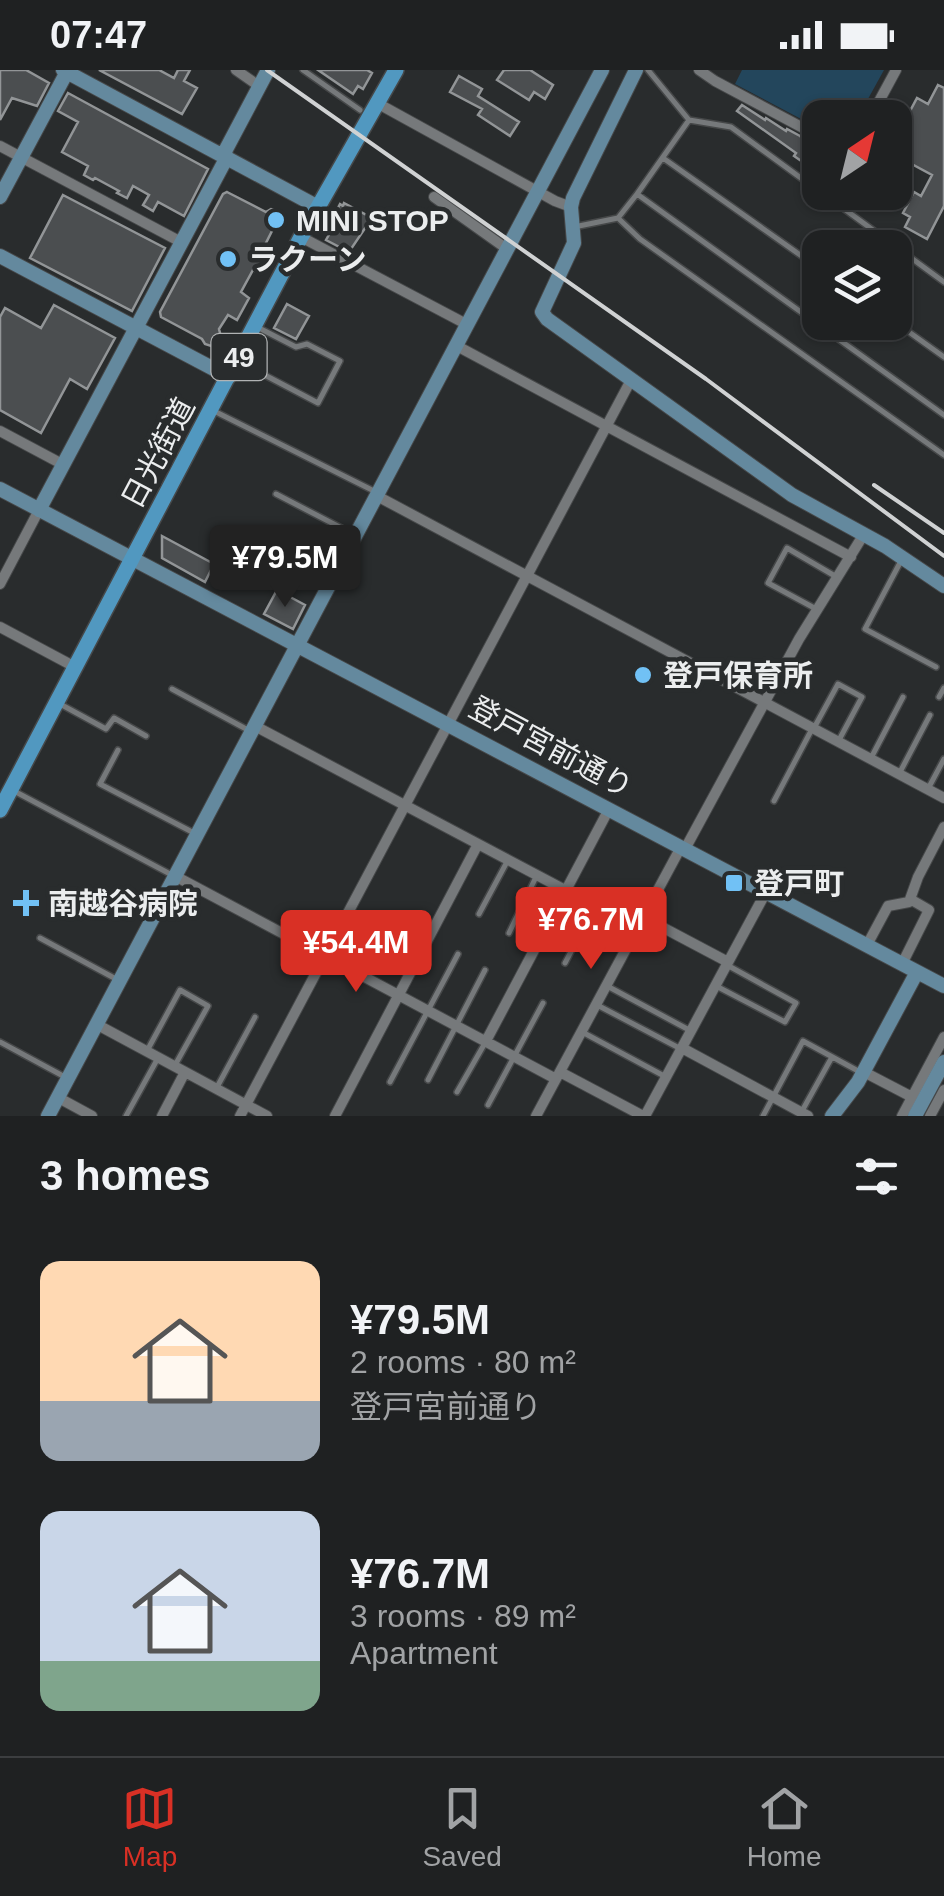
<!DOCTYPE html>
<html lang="en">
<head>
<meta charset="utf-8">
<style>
  :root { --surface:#1f2122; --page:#2c2e2f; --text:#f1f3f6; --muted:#a1a3a5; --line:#3c3e40; --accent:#d93025 }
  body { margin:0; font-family:Arial,"Noto Sans JP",sans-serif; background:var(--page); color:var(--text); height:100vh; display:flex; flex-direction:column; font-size:38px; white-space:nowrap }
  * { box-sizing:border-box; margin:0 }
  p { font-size:32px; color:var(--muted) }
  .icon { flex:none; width:55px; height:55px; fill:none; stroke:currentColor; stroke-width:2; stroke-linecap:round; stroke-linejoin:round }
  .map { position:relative; height:1046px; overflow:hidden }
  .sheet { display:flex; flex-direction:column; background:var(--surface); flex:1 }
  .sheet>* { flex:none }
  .needle { width:65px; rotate:35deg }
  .buttons { position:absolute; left:802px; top:30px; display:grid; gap:20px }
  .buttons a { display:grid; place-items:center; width:110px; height:110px; border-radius:20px; background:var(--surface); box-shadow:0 2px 8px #0004,0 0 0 2px var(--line); font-size:50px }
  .price { position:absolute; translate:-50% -85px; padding:0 22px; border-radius:10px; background:var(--accent); color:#fff; font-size:32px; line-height:65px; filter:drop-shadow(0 2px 5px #0008) }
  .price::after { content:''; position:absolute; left:50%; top:60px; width:30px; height:22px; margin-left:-15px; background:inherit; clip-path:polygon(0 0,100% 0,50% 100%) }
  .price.on { background:#222; color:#fff }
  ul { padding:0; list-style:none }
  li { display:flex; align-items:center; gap:30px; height:250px; padding:0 40px }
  li span { display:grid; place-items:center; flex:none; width:280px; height:200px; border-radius:20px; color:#555 }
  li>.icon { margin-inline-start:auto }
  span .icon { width:120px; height:120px; fill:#fffc; stroke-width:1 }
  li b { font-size:42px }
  h2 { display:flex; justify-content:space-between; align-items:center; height:120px; padding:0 40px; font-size:42px }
  .status { display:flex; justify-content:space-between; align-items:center; height:70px; padding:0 50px; background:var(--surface); direction:ltr }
  .status svg { height:28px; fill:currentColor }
  .dock { display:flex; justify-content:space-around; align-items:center; height:140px; border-top:2px solid var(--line); background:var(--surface); font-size:28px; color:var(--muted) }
  .dock a { display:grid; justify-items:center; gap:5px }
  .dock .on { color:var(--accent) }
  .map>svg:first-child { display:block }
  .green { fill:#23465c }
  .building { fill:#4b4e50; stroke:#929597; stroke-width:2.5 }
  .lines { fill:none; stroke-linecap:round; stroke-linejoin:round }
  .lane-casing { stroke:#464849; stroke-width:8 }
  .street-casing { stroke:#464849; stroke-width:12 }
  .secondary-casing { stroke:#464849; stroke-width:16 }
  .primary-casing { stroke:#464849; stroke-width:18 }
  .lane { stroke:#76797b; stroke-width:5 }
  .street { stroke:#76797b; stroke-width:10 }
  .secondary { stroke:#64899e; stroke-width:14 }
  .primary { stroke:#5198c0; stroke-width:15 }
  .rail { stroke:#d0d2d3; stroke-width:4 }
  .poi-dot { fill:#71c1f5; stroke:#292c2d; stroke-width:4 }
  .labels { text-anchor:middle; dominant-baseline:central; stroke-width:9; stroke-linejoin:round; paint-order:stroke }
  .shield { fill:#292c2d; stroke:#b1b3b4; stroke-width:2.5 }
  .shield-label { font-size:28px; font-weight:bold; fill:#ebedee }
  .poi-label { font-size:30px; font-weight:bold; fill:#ebedee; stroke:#292c2d; text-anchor:start }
  .street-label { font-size:30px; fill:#ebedee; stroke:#292c2d }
</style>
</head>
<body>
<div class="status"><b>07:47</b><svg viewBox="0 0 49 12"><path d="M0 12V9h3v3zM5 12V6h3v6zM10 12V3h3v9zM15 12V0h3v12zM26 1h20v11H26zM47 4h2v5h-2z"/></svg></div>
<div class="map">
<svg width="944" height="1046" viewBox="0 0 944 1046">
  <rect width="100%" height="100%" fill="#292c2d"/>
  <path class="green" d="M742,0H884L858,47L820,48V59L735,14Z"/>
  <path class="building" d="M0,0H26L49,13L37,36L12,28L0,50Z
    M99,0H159L174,8L178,0H190L184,11L197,18L182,44Z
    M318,0H367L372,3L363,19L358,16L353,24Z
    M504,0H530L553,15L545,29L534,22L529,30L497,10Z
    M459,6L482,19L478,26L519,52L510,66L478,45L482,39L450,22Z
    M938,15L944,18V136L927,169L905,157L910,147L903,143L914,122L921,126L932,105L895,85V52L902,56L917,28L928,34Z
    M68,23L208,99L184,146L158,132L153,141L143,135L149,125L133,116L127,128L117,123L119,121L95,108L93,110L84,105L88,96L62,82L78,52L58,41Z
    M742,35L765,50L766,48L786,61L787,59L800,66L820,83V104L794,86L796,83L737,41Z
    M227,122L266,142L271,139L277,141L282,150L280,156L273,159L266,173L274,179L260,204L253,200L241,222L249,228L237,250L228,245L219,259L221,267L219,271L211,276L205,274L202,269L161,247L160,242L223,124Z
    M63,125L165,178L132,241L30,188Z
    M344,133L372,148L349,182L326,170L331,161L327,159L340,134L343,136Z
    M287,234L309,246L296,269L274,258Z
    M54,235L115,268L87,319L70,309L41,363L0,340V247L5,238L41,258Z
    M162,466L214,494L205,512L162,488Z
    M277,520L305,535L293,559L264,544Z"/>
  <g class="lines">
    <g class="lane-casing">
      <path id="lane" d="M303,0L360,40
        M648,0L689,50L731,57L820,122
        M663,88L820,199
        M821,122L944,212
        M637,124L944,345
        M618,148L640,169L944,385
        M574,157L618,148L637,124L689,50
        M895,252L944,287
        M238,291L318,333L340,291L307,274L296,277L259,258
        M214,341L374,421
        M276,424L353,464
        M902,489L865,559L936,597
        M818,540L768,513L787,478L835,506
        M172,619L248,660
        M939,627L944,618
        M60,634L106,659L114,648L146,666
        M814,658L838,614L862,627L839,670
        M118,680L100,714L196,764
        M871,688L903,627
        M899,704L930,645
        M929,717L944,689
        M14,721L172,805
        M774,731L812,659
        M479,844L508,790
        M509,863L536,807
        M40,868L116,909
        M565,893L594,838
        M609,917L691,961
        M718,917L785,952L796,933L727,895
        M599,936L681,979
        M584,963L666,1007
        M0,972L65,1007
        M148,979L180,920L208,936L174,997
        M428,1010L485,900
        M390,1012L458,884
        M216,1019L255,947
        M457,1022L485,973
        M488,1035L543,933
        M802,1041L832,987
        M126,1046L158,988
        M763,1046L803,971L860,1002"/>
    </g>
    <g class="street-casing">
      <path id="street" d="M236,0L259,16
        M699,0L715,11L820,67
        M377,33L555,131L571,137
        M870,48L896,0
        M0,76L181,172
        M434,127L507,179
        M301,167L468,255
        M457,276L851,487
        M0,361L62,394
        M377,426L944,728
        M0,514L39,440
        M0,557L75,597
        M255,656L637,858
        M685,779L799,569L864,464
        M175,806L556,1009
        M643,847L728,892
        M867,875L888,836L909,832L918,807L944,757
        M902,894L929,840L910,829
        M96,954L267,1046
        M486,971L609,739
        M682,978L808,1046
        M560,1002L643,1046
        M864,1002L912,1027
        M57,1027L92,1046
        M162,1046L185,1002
        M240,1046L631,310
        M335,1046L478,774
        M536,1046L681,777
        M645,1046L766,822
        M902,1046L944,967
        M930,1046L944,1020"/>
    </g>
    <g class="secondary-casing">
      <path id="secondary" d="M63,0L318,137
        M636,0L573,128L571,137L574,173L542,242L547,249L792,425L885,476L944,516
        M223,85L268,0
        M0,127L68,0
        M0,186L229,307
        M0,419L944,916
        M39,440L227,87
        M48,1046L602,0
        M832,1046L858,1012L917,902
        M915,1046L944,992"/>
    </g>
    <g class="primary-casing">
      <path id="primary" d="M0,740L301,167L396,0"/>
    </g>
    <use href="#lane" class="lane"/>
    <use href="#street" class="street"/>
    <use href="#secondary" class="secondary"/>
    <use href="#primary" class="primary"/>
    <path class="rail" d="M267,0L706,309L944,486
      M874,415L944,463"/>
  </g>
  <g class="poi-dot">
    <circle cx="276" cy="150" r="10"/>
    <circle cx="228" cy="189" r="10"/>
    <circle cx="643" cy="605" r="10"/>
    <rect x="724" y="803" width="20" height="20" rx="5"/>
    <path d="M21 818h10v10h10v10h-10v10h-10v-10h-10v-10h10z"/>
  </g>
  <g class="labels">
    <rect class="shield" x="211.5" y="264" width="55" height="46" rx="8"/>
    <g class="shield-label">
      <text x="239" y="287">49</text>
    </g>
    <g class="poi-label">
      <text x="296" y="150">MINI STOP</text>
      <text x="248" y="189">ラクーン</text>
      <text x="663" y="605">登戸保育所</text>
      <text x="754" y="813">登戸町</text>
      <text x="48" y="833">南越谷病院</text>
    </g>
    <g class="street-label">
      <text transform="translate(158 383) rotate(-62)">日光街道</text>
      <text transform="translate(551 677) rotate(28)">登戸宮前通り</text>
    </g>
  </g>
</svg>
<div class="buttons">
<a><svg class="needle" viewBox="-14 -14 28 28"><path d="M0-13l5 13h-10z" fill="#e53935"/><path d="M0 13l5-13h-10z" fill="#a1a3a5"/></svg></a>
<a><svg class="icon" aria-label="layers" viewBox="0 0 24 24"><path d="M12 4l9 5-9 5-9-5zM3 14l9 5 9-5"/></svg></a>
</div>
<b class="price on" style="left:285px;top:540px">¥79.5M</b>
<b class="price" style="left:591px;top:902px">¥76.7M</b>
<b class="price" style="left:356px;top:925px">¥54.4M</b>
</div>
<section class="sheet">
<h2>3 homes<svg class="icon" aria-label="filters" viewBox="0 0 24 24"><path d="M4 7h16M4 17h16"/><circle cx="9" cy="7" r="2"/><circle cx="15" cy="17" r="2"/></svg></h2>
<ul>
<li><span style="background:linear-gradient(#ffd9b3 70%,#9aa5b1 0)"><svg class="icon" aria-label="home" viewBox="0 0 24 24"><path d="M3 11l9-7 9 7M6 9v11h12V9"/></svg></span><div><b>¥79.5M</b><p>2 rooms · 80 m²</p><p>登戸宮前通り</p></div></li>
<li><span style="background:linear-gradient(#c9d6e8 75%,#7fa58c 0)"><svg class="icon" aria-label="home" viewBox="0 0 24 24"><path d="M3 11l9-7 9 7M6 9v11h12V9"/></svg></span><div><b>¥76.7M</b><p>3 rooms · 89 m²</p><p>Apartment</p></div></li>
</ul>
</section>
<nav class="dock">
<a class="on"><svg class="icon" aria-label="map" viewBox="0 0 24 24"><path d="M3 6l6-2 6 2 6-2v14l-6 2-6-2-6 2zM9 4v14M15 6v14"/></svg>Map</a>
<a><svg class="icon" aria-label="saved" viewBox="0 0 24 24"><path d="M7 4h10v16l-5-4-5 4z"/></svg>Saved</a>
<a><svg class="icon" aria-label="home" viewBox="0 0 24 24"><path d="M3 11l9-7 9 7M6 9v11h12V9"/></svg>Home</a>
</nav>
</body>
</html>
